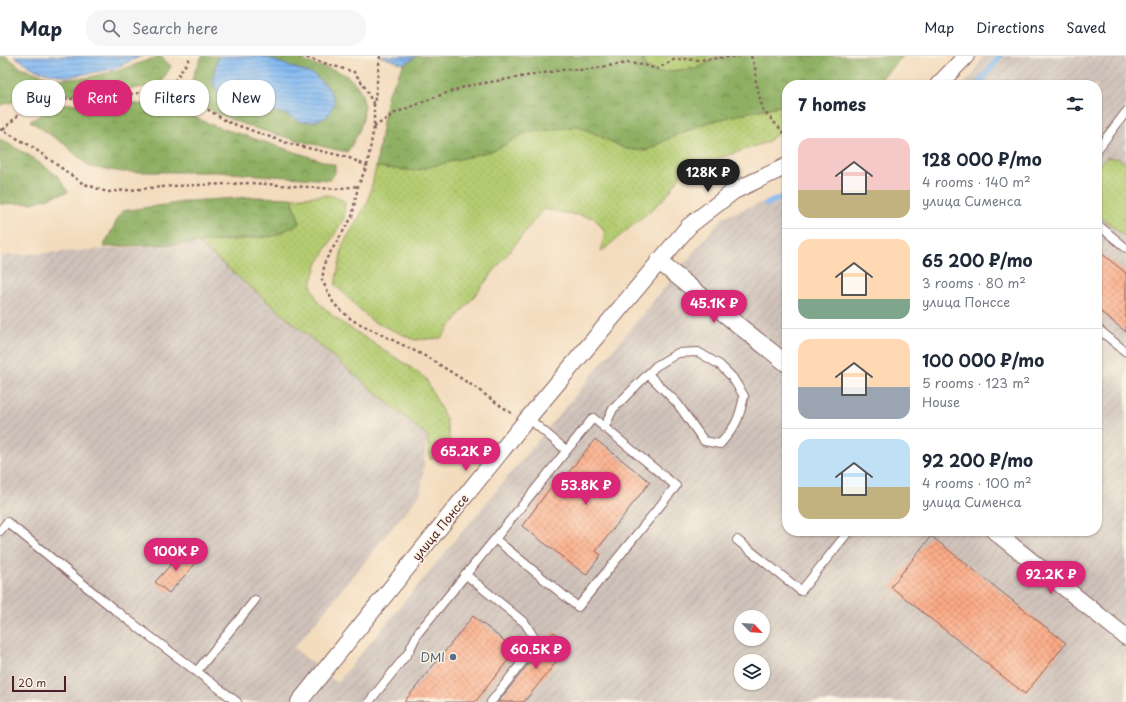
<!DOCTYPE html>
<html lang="en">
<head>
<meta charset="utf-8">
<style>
  :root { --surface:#fff; --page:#f6f6f7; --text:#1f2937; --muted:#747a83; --line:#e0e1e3; --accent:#db2777 }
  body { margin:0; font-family:"Playpen Sans",sans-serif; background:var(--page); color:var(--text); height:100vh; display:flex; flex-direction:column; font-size:15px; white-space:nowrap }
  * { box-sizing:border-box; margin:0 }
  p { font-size:13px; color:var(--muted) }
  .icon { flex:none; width:22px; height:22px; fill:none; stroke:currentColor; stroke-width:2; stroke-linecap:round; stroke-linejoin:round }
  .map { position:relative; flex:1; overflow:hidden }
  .details { position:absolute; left:782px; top:24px; width:320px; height:456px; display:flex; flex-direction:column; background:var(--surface); border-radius:16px; box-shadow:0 1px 3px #0004 }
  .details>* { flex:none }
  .guide { position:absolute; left:12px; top:24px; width:380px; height:36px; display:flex; gap:8px }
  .needle { width:26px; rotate:115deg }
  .controls { position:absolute; left:734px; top:554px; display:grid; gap:8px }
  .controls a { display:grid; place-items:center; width:36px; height:36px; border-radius:50%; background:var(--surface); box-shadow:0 1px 3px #0004; font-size:20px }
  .scale { position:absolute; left:12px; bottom:10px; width:54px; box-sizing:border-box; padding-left:4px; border:2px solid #4a1f2b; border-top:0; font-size:11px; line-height:14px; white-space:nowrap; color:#4a1f2b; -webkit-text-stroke:3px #fcf5e5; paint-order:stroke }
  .price { position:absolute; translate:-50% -34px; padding:0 9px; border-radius:14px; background:var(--accent); color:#fff; font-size:13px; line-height:26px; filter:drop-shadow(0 1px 2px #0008) }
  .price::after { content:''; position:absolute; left:50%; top:24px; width:12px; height:9px; margin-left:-6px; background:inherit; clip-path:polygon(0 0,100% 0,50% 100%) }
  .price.selected { background:#222; color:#fff }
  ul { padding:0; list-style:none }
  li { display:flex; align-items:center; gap:12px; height:100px; padding:0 16px }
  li+li { border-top:1px solid var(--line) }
  li span { display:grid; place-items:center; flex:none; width:112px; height:80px; border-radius:12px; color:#555 }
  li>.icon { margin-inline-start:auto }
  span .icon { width:48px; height:48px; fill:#fffc; stroke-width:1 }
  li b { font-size:17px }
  h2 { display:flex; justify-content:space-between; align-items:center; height:48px; padding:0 16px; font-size:17px }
  .chip { padding:0 14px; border-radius:16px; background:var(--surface); box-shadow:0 1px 3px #0004; font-size:14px; line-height:36px }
  .chip.selected { background:var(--accent); color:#fff }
  header { display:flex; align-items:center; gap:24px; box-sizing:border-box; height:56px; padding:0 20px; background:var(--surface); border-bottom:1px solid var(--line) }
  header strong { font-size:19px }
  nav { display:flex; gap:22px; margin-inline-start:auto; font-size:14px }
  .search { width:280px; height:36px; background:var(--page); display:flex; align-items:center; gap:10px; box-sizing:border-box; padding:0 14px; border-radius:16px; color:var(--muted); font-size:15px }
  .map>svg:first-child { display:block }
  .industrial { fill:url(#industrial-furrows); fill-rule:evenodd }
  .grass { fill:url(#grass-dots); stroke:#7f764e }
  .forest { fill:url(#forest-crowns); stroke:#6c6847 }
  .water { fill:url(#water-rules); stroke:#666c8e }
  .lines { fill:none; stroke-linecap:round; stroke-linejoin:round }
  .stream { stroke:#82b9f2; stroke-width:5.5 }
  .building { fill:url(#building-cross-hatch) }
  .lane-casing { stroke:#85615e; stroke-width:10 }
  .street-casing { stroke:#85615e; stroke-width:18 }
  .path { stroke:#85615e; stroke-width:2.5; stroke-dasharray:3 3; stroke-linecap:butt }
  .lane { stroke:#fff; stroke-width:8 }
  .street { stroke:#fff; stroke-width:16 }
  .service-dot { fill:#5c6f8a; stroke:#fcf5e5; stroke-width:1.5 }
  .labels { text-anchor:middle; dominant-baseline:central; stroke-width:3; stroke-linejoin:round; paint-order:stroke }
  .street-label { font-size:12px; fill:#4a1f2b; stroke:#fcf5e5 }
  .service-label { font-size:12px; fill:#4e5e75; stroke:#fcf5e5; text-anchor:end }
</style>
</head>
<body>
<header>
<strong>Map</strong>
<div class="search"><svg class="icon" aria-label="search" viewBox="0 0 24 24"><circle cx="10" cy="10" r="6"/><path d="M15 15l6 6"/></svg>Search here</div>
<nav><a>Map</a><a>Directions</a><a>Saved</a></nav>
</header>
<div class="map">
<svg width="1126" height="646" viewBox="0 0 1126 646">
  <defs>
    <pattern id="industrial-furrows" width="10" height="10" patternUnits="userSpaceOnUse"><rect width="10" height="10" fill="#cec1b9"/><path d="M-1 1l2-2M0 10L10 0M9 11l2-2" fill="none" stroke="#b2a59f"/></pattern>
    <pattern id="grass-dots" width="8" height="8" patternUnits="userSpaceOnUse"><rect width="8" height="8" fill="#b4cc71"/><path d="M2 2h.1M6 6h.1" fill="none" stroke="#9caf62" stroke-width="1.8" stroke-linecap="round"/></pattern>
    <pattern id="forest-crowns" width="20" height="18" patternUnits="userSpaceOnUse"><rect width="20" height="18" fill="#8fb063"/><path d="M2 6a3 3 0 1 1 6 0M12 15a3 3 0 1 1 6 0" fill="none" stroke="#778f52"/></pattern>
    <pattern id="water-rules" width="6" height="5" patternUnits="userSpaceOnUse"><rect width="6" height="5" fill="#82b9f2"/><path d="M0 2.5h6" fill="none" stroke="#6c96c4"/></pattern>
    <pattern id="building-cross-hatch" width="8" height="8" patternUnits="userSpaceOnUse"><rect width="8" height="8" fill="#fcaa86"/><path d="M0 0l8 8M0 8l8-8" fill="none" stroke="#ce8a6e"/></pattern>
  </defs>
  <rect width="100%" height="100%" fill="#fcf5e5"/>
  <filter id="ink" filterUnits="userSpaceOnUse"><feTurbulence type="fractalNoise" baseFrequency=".025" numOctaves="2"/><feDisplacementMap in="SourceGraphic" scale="8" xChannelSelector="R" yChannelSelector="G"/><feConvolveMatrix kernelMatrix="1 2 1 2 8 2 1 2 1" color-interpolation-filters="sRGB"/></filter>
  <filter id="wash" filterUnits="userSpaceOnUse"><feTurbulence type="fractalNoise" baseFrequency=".012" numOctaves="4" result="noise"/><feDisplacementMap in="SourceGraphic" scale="16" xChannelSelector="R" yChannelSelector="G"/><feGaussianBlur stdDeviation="0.9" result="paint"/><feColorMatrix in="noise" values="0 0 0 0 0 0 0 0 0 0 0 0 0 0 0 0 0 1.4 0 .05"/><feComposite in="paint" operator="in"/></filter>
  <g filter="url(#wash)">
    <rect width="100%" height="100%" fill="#f3dcbd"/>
    <path class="industrial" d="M983,0H1126V646H0V200L198,187L427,380L421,437L294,592L337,627L723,161L787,137V475H1097V29H963L974,18ZM741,561H763V583H741ZM741,605H763V627H741Z"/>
    <path class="grass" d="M642,0H720L700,11L659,17L646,12Z
      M779,50L787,51V71L767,86L723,101L687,111L665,142L601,196L605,176L595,162L543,153L441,282L415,284L372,265L335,229L343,188L368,146L376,111L414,114L495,94L525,77L579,70L626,93L646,95L671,81L706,67L745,57Z
      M1107,101L1120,103L1126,108V181L1097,158V110Z
      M326,139L337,141L345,146L344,162L317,209L311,229L318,246L335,262L410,311L426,323L446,363L450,385L442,401L430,403L427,380L198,187L274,180L300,167L292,142Z"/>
    <path class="forest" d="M0,0H6L21,12L55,23L86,22L120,14L160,0L171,10L160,29L117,35L30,42L0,49Z
      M202,0H219L218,1L233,48L266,53L284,58L302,66L335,46L328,31L314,19L262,0C272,0 283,0 293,0C298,1 304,5 309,7C321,11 337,13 347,20C375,40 364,72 347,96C320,90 206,65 195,40C188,24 195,15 202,0Z
      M417,0H642L646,12L659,17L700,11L720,0H903L875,29H787V51L779,50L745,57L706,67L671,81L646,95L626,93L579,70L525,77L495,94L414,115L376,111L387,40L404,8Z
      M124,47L170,50L212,69L335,109V117L330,124L217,116H123L90,111L64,88L30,65L61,48Z
      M0,83L30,100L58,120L68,136L32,147L0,148Z
      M253,141L292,142L300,167L274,180L198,187L103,191L122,155L191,145Z"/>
    <path class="water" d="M14,0H141L113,13L67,21L36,14Z
      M219,0H262L314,19L328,31L335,46L327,61L315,65L302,66L284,58L266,53L233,48L218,37L212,25L218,1Z
      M379,0H417L404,8Z"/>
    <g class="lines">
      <path class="stream" d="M978,29L1000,0
        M766,148L787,139"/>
    </g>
    <g id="blocks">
      <path class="building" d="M1097,194L1126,217V276L1097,253Z
        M595,383L650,426L596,495L601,499L586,519L522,470L554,427L558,430Z
        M931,480L1066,587L1025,638L891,531Z
        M183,495L197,506L169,537L155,526Z
        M473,560L516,594L475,646H404Z
        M554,576L570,589L524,646H498Z"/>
    </g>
  </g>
  <g filter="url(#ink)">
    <use href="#blocks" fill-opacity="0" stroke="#85615e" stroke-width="1"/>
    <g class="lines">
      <g class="lane-casing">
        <path id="lane" d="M1097,94L1126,56
          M1097,168L1126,192
          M1097,272L1126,296
          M528,362L566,394
          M593,362L676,430L578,551L495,483Z
          M604,372L613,353L656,310L678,297L698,296L720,309L732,321L744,340C739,364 736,370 720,388L704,385L677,347L649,319
          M0,475L7,466L115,554L237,646
          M737,484L801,535L849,475
          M465,518L525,567L533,580L527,600L491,646
          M197,615L255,544
          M369,646L408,597L418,577L495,483"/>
      </g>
      <g class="street-casing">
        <path id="street" d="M938,29L966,0
          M658,205L787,308
          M994,475L1126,581
          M299,646L524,367L689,170L734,135L787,110"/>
      </g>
      <path class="path" d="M301,0L354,16L363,28L374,49
        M380,0L374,50V71L367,110L358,130L352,161L325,205L322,224L334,248L352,264L429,302L473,330L511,357
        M751,0L755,11L756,27L763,54L784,77L787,84
        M164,34L194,45L228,66L290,88L347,101L367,110
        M374,71L395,57L438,40L467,30L567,13L583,14L627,7L644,9L657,13L673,4L683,3L697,4L740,0
        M0,73L31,90L82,127L107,136L173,130L252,127L335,133L358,130
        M3,74L28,49L54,44L114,40L164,34L174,26L191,0"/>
      <use href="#lane" class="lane"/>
      <use href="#street" class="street"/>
    </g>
  </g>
  <circle class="service-dot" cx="453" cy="601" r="4"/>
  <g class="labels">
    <g class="street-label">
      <text transform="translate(440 471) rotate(-51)">улица Понссе</text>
    </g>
    <g class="service-label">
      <text x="445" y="601">DMI</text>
    </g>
  </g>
</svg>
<div class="controls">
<a><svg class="needle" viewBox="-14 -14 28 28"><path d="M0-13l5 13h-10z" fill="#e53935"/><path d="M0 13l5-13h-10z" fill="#747a83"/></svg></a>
<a><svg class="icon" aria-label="layers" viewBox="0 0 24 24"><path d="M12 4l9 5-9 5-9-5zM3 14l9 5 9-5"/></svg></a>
</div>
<div class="scale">20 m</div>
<b class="price selected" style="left:708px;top:137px">128K ₽</b>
<b class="price" style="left:714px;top:268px">45.1K ₽</b>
<b class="price" style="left:466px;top:416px">65.2K ₽</b>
<b class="price" style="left:586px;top:450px">53.8K ₽</b>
<b class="price" style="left:176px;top:516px">100K ₽</b>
<b class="price" style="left:1051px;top:539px">92.2K ₽</b>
<b class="price" style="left:536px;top:614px">60.5K ₽</b>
<div class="guide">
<a class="chip">Buy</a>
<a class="chip selected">Rent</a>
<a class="chip">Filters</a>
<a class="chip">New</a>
</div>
<section class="details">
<h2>7 homes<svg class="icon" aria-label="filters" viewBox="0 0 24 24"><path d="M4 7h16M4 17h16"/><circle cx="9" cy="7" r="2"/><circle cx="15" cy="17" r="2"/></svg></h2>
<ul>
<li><span style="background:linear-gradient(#f6c9c9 65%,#c2b280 0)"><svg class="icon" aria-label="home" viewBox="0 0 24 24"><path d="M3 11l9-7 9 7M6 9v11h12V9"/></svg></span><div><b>128 000 ₽/mo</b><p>4 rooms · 140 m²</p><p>улица Сименса</p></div></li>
<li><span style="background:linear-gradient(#ffd9b3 75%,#7fa58c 0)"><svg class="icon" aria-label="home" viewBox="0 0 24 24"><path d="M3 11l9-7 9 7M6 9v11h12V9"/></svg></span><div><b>65 200 ₽/mo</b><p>3 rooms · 80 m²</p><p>улица Понссе</p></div></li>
<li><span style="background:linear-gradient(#ffd9b3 60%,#9aa5b1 0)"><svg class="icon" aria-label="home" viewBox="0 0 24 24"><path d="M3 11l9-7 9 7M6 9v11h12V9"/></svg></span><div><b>100 000 ₽/mo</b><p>5 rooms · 123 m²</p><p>House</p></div></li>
<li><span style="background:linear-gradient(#bfe0f5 60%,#c2b280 0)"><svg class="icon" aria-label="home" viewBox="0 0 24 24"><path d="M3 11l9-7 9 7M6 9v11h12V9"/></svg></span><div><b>92 200 ₽/mo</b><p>4 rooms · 100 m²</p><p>улица Сименса</p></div></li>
</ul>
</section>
</div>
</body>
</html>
